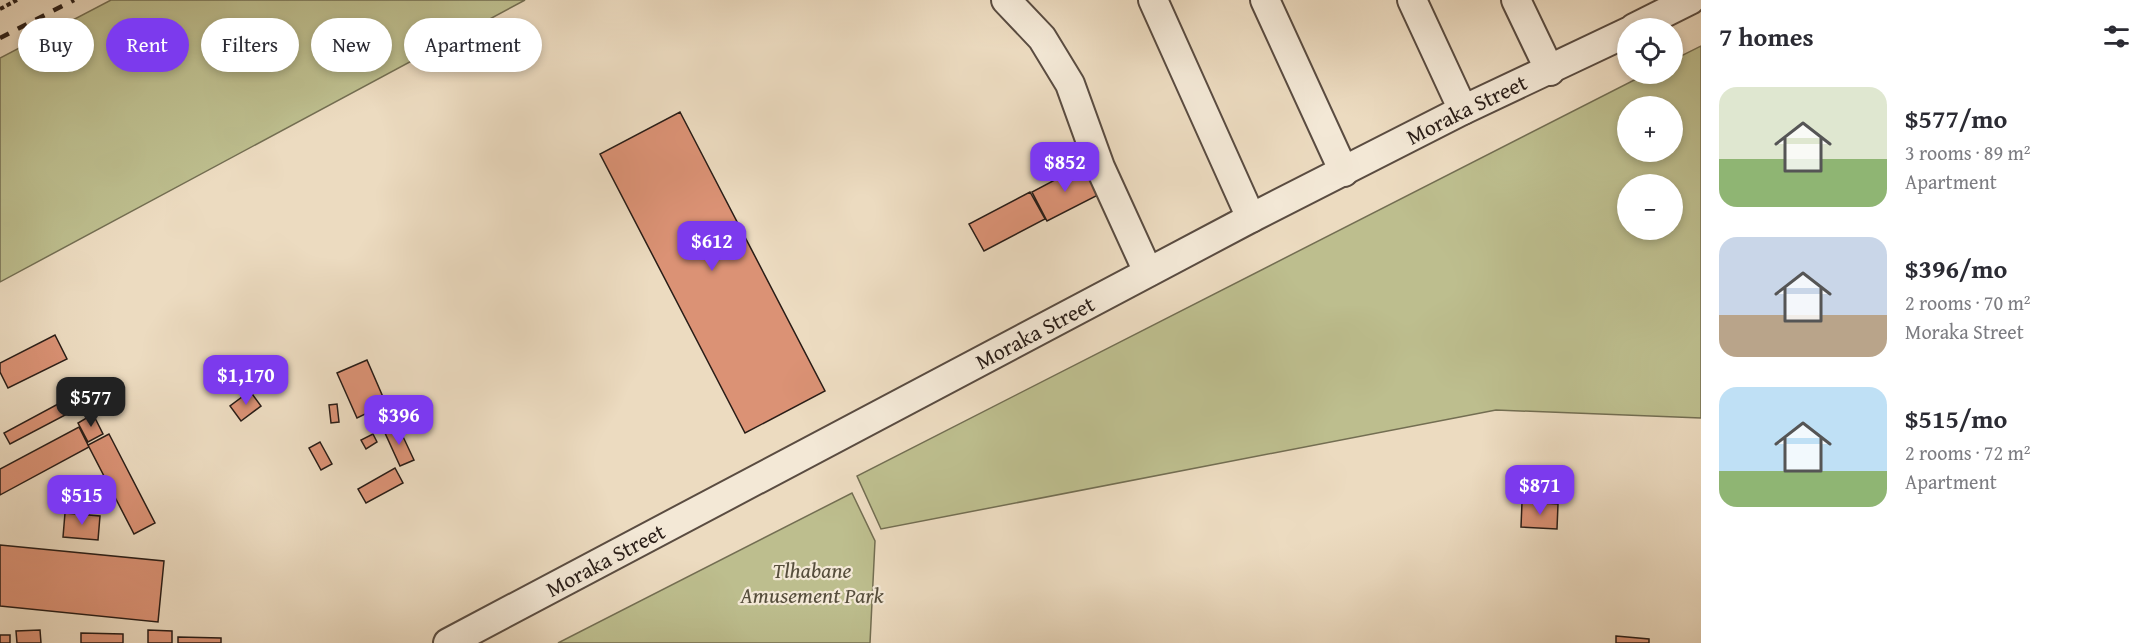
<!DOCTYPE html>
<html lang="en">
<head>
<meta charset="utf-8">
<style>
  :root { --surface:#fff; --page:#f7f7f7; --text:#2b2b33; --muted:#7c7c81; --accent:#7c3aed }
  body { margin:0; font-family:"Gentium Book Plus",serif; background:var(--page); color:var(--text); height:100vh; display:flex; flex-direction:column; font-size:22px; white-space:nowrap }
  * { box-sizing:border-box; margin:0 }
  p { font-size:20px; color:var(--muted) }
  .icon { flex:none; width:33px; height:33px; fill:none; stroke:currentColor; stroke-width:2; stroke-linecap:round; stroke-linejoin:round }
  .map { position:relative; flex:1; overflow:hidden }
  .details { display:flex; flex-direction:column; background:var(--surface); width:450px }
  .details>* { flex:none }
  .banner { position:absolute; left:18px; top:18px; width:570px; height:54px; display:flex; gap:12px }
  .buttons { position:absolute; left:1617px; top:18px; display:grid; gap:12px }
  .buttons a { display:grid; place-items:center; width:66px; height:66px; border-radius:50%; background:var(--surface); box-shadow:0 3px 9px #0003; font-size:30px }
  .price { position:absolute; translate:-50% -51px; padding:0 14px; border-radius:12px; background:var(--accent); color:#fff; font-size:20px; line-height:39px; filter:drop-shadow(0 2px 3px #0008) }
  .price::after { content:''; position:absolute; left:50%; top:36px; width:18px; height:14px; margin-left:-9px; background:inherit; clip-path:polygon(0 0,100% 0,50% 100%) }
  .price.active { background:#222; color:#fff }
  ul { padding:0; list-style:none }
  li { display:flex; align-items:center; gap:18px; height:150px; padding:0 18px }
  li span { display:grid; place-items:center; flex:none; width:168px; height:120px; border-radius:18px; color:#555 }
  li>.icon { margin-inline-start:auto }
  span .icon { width:72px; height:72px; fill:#fffc; stroke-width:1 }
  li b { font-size:26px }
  h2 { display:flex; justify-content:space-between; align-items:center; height:72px; padding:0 18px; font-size:26px }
  .tag { padding:0 21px; border-radius:27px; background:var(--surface); box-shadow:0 3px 9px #0003; font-size:21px; line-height:54px }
  .tag.active { background:var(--accent); color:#fff }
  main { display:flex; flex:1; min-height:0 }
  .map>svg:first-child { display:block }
  .green { fill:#bdbe8e; stroke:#736e52; stroke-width:1.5; fill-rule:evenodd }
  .building { fill:#db9275; stroke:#291d17; stroke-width:1.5 }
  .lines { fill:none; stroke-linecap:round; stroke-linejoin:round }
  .minor-casing { stroke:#5a4c41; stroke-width:32 }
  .path { stroke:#291d17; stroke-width:4; stroke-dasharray:4.5 3; stroke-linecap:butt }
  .minor { stroke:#f3e8d6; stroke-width:28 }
  .rail { stroke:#291d17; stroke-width:4.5; stroke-dasharray:10 10; stroke-linecap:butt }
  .labels { text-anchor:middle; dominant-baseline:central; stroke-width:4.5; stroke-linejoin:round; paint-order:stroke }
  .street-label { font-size:22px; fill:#291d17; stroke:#f3e8d6 }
  .park-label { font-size:22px; font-style:italic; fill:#554d3b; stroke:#f3e8d6 }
</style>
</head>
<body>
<main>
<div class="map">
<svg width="1701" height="643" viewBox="0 0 1701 643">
  <rect width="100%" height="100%" fill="#ecdbc0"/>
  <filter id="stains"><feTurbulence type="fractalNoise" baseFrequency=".00333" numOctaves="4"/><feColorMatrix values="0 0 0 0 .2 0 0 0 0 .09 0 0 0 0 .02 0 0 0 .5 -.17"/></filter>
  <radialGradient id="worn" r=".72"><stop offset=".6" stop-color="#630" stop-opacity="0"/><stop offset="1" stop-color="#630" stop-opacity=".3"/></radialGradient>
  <path class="green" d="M111,0H525L0,282V58Z
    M1701,46V418L1496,410L881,529L857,476L1646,74H1672L1673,60ZM1672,106V152H1628V106ZM1672,184V230H1628V184Z
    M852,493L875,541L870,643H558Z"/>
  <path class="building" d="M680,112L825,391L745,433L600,154Z
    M1083,165L1098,195L1047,221L1032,192Z
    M1030,192L1045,219L984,251L969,224Z
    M55,335L67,359L8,388L0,372V363Z
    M367,360L386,404L357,418L337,373Z
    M84,390L90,402L10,444L4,433Z
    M250,391L261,406L241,421L230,406Z
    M337,404L339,422L331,423L329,405Z
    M93,414L103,434L88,442L78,423Z
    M398,426L414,460L400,466L385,433Z
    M79,427L89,447L0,495V469Z
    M109,434L155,523L134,534L88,445Z
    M373,434L377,442L366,449L361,440Z
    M320,442L332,464L321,470L309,448Z
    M395,468L403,483L366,503L358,489Z
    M1522,502L1558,504L1557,529L1521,527Z
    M65,513L100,516L98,540L63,537Z
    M0,545L164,561L158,622L0,606Z
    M40,630L41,643H17L16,631Z
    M148,630L172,631V643H148Z
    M81,633L123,634V643H81Z
    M0,635H10V643H0Z
    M1616,636L1649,639V643H1616Z
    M178,637L221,638V643H178Z"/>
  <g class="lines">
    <g class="minor-casing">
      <g id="minor">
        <path d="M1006,0L1042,38L1070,84L1100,167L1148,272"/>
        <path d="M1153,0L1251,218"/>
        <path d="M1265,0L1344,172"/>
        <path d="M1412,0L1463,110"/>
        <path d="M1516,0L1550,71"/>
        <path d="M1634,28L1690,0"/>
        <path id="s1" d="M448,643L1251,218L1463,110L1628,32"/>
      </g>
    </g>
    <path class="path" d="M0,9L17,0"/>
    <use href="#minor" class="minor"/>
    <path class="rail" d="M0,38L74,0"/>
  </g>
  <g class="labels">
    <g class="street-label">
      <text stroke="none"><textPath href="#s1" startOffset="1150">Moraka Street</textPath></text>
      <text stroke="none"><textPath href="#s1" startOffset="664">Moraka Street</textPath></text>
      <text stroke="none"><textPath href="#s1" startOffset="178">Moraka Street</textPath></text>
    </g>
    <g class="park-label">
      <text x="812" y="570">Tlhabane<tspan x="812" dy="25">Amusement Park</tspan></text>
    </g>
  </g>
  <rect width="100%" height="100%" filter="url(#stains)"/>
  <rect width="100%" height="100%" fill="url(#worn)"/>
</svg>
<div class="buttons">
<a><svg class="icon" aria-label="locate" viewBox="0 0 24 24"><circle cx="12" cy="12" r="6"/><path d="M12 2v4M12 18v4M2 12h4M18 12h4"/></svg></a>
<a>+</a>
<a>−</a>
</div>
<b class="price" style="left:1065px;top:193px">$852</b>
<b class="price" style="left:712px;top:272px">$612</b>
<b class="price" style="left:246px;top:406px">$1,170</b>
<b class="price active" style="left:91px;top:428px">$577</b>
<b class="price" style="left:399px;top:446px">$396</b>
<b class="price" style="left:1540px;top:516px">$871</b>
<b class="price" style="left:82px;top:526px">$515</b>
<div class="banner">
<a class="tag">Buy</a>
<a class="tag active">Rent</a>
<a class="tag">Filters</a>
<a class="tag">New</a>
<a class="tag">Apartment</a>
</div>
</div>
<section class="details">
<h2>7 homes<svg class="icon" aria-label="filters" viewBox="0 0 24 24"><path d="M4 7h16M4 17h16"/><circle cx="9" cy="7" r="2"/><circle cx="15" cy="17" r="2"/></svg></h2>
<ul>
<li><span style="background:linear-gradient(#dfe7d0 60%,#8fb573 0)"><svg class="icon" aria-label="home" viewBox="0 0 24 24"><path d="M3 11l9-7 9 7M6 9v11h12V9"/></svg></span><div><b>$577/mo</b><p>3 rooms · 89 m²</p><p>Apartment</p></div></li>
<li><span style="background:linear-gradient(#c9d6e8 65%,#b9a48a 0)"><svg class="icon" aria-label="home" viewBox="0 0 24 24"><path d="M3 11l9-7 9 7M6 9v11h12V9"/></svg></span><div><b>$396/mo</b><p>2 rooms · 70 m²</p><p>Moraka Street</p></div></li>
<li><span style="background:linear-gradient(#bfe0f5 70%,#8fb573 0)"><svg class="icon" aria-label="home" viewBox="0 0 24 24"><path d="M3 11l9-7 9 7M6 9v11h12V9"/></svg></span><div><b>$515/mo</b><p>2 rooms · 72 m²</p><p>Apartment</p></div></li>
</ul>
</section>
</main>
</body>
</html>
